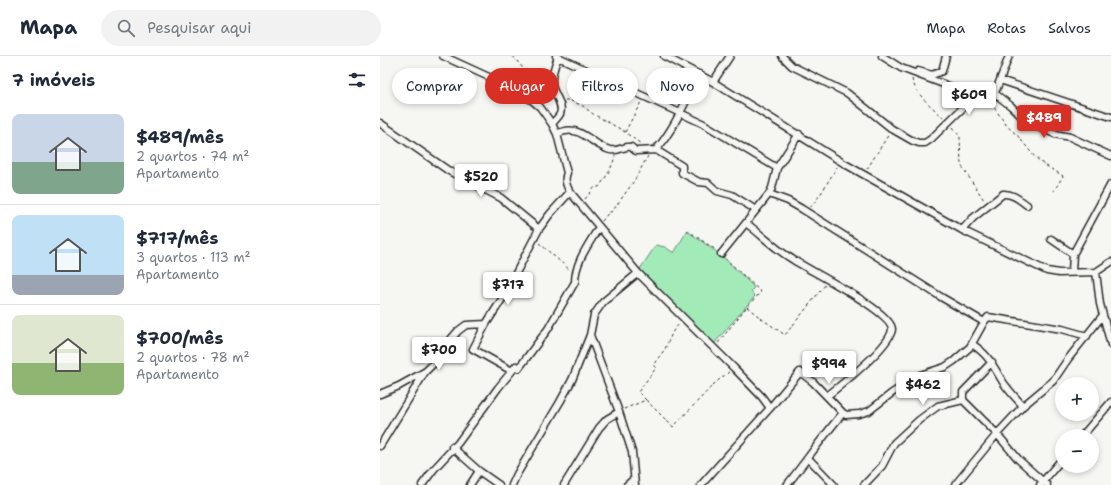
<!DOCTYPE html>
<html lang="pt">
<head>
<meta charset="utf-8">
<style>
  :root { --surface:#fff; --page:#f2f2f3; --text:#1f2937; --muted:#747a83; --line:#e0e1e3; --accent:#d93025 }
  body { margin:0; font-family:"Shantell Sans",sans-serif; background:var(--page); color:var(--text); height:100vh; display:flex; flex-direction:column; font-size:15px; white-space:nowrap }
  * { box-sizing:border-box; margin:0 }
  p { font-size:13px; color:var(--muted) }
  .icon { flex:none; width:22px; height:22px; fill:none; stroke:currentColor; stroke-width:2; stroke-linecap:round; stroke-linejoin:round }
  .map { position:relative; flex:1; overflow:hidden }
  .panel { display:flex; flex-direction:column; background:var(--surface); width:380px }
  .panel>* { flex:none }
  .top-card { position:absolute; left:12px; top:12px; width:380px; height:36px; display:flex; gap:8px }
  .tools { position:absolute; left:675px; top:321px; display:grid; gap:8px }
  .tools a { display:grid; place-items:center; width:44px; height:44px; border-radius:50%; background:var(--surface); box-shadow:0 2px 6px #0003; font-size:20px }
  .price { position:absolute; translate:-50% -34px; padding:0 9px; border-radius:4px; background:#fff; color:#222; font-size:13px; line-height:26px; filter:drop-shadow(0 1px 2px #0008) }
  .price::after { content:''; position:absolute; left:50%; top:24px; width:12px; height:9px; margin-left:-6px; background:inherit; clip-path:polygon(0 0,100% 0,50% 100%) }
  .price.on { background:var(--accent); color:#fff }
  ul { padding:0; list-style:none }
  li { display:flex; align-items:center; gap:12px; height:100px; padding:0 12px }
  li+li { border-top:1px solid var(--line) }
  li span { display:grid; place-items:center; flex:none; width:112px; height:80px; border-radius:8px; color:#555 }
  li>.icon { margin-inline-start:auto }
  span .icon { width:48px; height:48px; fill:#fffc; stroke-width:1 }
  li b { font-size:17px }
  h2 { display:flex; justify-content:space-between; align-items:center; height:48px; padding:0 12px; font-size:17px }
  .tag { padding:0 14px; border-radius:18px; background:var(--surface); box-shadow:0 2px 6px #0003; font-size:14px; line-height:36px }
  .tag.on { background:var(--accent); color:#fff }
  header { display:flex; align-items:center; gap:24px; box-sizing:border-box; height:56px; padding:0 20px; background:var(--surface); border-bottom:1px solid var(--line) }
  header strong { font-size:19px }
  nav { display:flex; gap:22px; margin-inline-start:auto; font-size:14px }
  .search { width:280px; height:36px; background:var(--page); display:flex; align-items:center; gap:10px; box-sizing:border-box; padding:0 14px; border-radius:22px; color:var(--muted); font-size:15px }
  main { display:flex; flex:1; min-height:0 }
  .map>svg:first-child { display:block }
  .green { fill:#a2ebb9; stroke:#668b72 }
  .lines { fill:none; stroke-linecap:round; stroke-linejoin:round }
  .stream { stroke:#6897a1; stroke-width:1.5 }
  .minor-casing { stroke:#2b2b2b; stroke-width:9 }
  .path { stroke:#2b2b2b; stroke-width:1; stroke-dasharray:3 3; stroke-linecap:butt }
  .minor { stroke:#f6f6f2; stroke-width:6 }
</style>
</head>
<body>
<header>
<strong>Mapa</strong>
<div class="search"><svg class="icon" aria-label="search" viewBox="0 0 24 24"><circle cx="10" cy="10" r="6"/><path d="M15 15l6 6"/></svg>Pesquisar aqui</div>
<nav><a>Mapa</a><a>Rotas</a><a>Salvos</a></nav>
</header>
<main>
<section class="panel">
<h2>7 imóveis<svg class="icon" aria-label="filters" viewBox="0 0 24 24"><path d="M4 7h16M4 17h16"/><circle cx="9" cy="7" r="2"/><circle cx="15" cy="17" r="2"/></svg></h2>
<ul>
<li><span style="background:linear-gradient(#c9d6e8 60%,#7fa58c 0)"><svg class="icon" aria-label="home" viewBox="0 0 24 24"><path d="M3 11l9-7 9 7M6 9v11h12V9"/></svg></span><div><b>$489/mês</b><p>2 quartos · 74 m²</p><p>Apartamento</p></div></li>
<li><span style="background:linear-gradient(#bfe0f5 75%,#9aa5b1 0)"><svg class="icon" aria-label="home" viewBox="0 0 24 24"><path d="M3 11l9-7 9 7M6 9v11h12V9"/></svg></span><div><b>$717/mês</b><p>3 quartos · 113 m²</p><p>Apartamento</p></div></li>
<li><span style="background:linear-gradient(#dfe7d0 60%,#8fb573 0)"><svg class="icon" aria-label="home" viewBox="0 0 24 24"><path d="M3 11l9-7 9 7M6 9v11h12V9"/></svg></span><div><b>$700/mês</b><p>2 quartos · 78 m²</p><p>Apartamento</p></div></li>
</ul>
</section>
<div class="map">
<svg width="731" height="429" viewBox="0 0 731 429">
  <rect width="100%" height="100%" fill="#f6f6f2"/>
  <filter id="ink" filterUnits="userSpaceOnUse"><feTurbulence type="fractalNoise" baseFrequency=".025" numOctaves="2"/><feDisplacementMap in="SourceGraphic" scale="8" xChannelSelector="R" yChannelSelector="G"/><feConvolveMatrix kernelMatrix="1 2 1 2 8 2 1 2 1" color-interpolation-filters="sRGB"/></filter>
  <g filter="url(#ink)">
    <path class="green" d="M307,175L341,199L374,231L371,236L375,240L333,289L258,216L276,189L285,191L294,197Z"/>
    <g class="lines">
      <path class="stream" d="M207,84L214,91L222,93
        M270,91L275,88"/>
      <g class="minor-casing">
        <path id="minor" d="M63,0L122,27L153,45L160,51L172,68L177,78L187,117C184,123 187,131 190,136L258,217L354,312L382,341L390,352
          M176,0L324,68L397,112
          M284,0L333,26L465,108L582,174L667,215L679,217L716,216L731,206
          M402,0L412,10L467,37L512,73L533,85L539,87H545L551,83L595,40
          M502,0L521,12L595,40L607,42L614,37L617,32L629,0
          M538,15L552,19L562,15L566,0
          M319,18C306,44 295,72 276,94L302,110V117L319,126L328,127L337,135L352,139L376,154
          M620,24L731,61
          M333,26L350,0
          M614,37L631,50L647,66L675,78L690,81L731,100
          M0,67L69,115L121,142L159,173L170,158L190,136
          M172,68C174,65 178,62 180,58C184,48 173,38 172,28C171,19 175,9 178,1
          M177,78C200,66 211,89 230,94C238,96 246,89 251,91C253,92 254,94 256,95L276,94
          M389,138L408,145L422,153L561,241L604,266L608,261L682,273L707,280
          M366,167C382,179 395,193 412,203C428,214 512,255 512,273C511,290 461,329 447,340
          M582,174L593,162L623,138C632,137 640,144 647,149
          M671,183L693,198
          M341,198L389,138L392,132L397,112L419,78
          M692,216L693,198L731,128
          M716,216L720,248L731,289
          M592,288C610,300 612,309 623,326C629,335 636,342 643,350
          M132,315L93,293L106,268L124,240L159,173
          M0,338L19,330L46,315L63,298L71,283L78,275L86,269L106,268
          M583,344V336L612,306
          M702,380L731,346
          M0,390L45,316
          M72,391L99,415L119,429
          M429,403L454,429
          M42,429L54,413L78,387L118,332L136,310L139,312L168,273L195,226C195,206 209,188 219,171
          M90,429L99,415
          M132,429L137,418L180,346L192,324L210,279
          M184,429L219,372L227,363L239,356
          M247,429L254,423
          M255,429L252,396L239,356L210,279L214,259L223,246L258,217
          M321,429L390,352L420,316L433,326L463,357
          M407,429C426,405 443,380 463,357L466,359L479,358L489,355L512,337L540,319L565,311L574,305L590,291L604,266
          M484,429L502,410L514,387L539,364L558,350L583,344L617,378L639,404L667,429
          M575,429L617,378L643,350L673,325L688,303L723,259
          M660,429L682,403"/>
      </g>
      <path class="path" d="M133,0L141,10L166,31
        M532,23C535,38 552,51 563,61
        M185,44H189L203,50L213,58L242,74L261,88
        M611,47L627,70L638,80L654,100L663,108L683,120L674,135
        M573,71L580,81L581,109L604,144
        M245,76L261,46
        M487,113L509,78
        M205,143L215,131H219C226,121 232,112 235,100
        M430,152L440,139L457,111
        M222,165L229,156H231L234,153L254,125L268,100
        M307,174L336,194
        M159,187L190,214
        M367,251L382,263L405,279L445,229
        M338,287L365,253L381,236L346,203
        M266,344L258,336L276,312L273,309L285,293L293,275L300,267
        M244,353L266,344L293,371L335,327L349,316"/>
      <use href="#minor" class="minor"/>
    </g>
  </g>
</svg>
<div class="tools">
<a>+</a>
<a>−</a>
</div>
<b class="price" style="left:589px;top:60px">$609</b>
<b class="price on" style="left:664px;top:83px">$489</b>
<b class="price" style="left:101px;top:142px">$520</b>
<b class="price" style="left:128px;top:250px">$717</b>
<b class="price" style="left:59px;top:315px">$700</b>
<b class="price" style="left:449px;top:329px">$994</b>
<b class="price" style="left:543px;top:350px">$462</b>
<div class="top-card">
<a class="tag">Comprar</a>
<a class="tag on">Alugar</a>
<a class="tag">Filtros</a>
<a class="tag">Novo</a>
</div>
</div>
</main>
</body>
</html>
